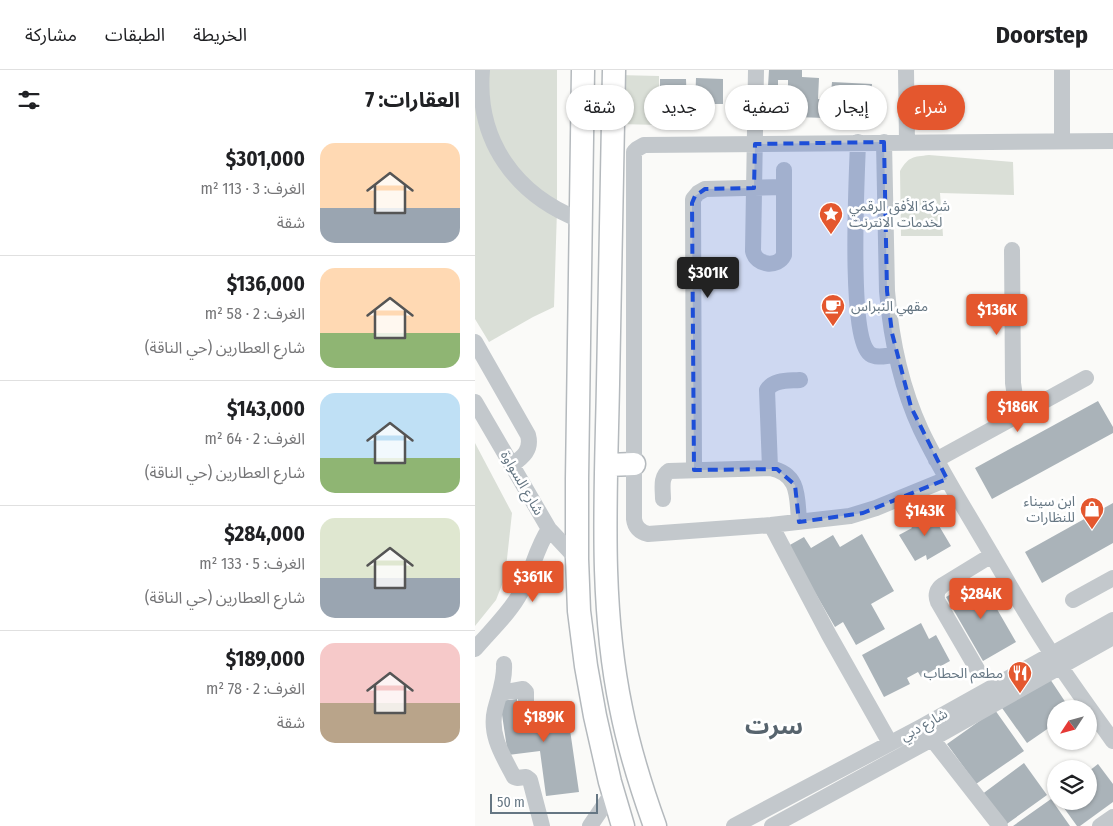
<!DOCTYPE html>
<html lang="ar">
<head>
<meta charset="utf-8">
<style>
  :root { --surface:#fff; --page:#f2f2f2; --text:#202124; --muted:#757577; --line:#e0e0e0; --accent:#e4572e }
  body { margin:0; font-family:"Fira Sans Condensed","Noto Sans Arabic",sans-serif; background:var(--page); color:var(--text); direction:rtl; height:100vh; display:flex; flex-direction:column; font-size:19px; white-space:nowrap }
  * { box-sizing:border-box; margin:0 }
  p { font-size:16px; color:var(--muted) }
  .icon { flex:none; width:28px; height:28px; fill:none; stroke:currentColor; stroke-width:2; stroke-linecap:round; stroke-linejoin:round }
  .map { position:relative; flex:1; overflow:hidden; direction:ltr }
  .panel { display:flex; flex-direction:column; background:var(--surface); width:475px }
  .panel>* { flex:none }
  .guide { position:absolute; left:15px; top:15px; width:475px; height:45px; direction:rtl; display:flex; gap:10px }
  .needle { width:32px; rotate:234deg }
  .tools { position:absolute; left:572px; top:630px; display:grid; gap:10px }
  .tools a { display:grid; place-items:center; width:50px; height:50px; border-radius:50%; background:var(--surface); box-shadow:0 1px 4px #0004; font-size:25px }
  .scale { position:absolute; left:15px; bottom:12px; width:108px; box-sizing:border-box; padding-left:5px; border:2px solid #657683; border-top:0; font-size:14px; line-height:18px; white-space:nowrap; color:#657683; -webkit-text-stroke:4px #fff; paint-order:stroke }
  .price { position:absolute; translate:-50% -42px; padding:0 11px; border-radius:5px; background:var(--accent); color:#fff; font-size:16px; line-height:32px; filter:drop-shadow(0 1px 2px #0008) }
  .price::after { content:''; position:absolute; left:50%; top:30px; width:15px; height:11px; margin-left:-8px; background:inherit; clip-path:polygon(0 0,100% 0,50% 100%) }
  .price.active { background:#222; color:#fff }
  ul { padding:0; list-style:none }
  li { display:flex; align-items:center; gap:15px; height:125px; padding:0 15px }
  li+li { border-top:1px solid var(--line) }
  li span { display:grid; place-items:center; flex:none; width:140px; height:100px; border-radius:15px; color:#555 }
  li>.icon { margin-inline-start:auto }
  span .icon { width:60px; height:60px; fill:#fffc; stroke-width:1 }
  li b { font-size:21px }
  h2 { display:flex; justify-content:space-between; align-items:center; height:60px; padding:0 15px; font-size:21px }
  .tag { padding:0 18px; border-radius:22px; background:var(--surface); box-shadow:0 1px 4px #0004; font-size:18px; line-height:45px }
  .tag.active { background:var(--accent); color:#fff }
  header { display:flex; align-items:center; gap:30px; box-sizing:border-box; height:70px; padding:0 25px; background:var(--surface); border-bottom:1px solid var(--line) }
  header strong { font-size:24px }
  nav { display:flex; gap:28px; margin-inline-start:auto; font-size:18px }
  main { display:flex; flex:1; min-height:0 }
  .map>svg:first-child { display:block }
  .green { fill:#dadfd7 }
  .building { fill:#aab3b9 }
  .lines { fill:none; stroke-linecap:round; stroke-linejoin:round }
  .highway-casing { stroke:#b4b9bd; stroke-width:25 }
  .minor { stroke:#c3c8cc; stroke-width:16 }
  .highway { stroke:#fff; stroke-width:22 }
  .marked { fill:#1d4ed8; fill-opacity:0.2; stroke:#1d4ed8; stroke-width:4; stroke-dasharray:10 6; stroke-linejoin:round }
  .labels { text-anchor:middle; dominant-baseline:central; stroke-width:5; stroke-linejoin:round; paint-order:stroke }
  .poi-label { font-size:14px; fill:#657683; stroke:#fff; text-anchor:start }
  .street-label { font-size:14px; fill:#657683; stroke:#fff }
  .town-label { font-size:24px; font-weight:bold; fill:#57646e; stroke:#fff }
</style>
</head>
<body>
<header>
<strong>Doorstep</strong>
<nav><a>الخريطة</a><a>الطبقات</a><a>مشاركة</a></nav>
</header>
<main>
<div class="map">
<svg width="638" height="756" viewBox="0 0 638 756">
  <rect width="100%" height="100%" fill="#fafaf8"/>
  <path class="green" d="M0,0H82V140L79,237L58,247L14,272L0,249Z
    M143,5L184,6V55L143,54Z
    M454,85L538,92L539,125L465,123L468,166H426L425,101C434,86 438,87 454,85Z
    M0,373L37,443L30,507L21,530L0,556Z"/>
  <path class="building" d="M294,0H327V7L344,8L343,29L351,30L350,48L291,46V36L313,37V10H303V16H293Z
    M221,8L248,9V34H220Z
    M185,9H211L212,37H185Z
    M357,12L397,14L396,26H391V43L358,42L359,23H356Z
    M623,331L638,357V363L517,429L500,398Z
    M638,433V473L567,513L550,482Z
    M454,439L476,476L452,490L451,485L440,491L424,465L437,458L433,452Z
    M387,464L419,521L396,534L410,559L381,575L368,552L360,557L313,476L329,467L336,478L358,465L365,477Z
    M504,508L541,572L508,591L471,527Z
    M446,553L454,569L461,565L475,591L446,607L443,602L432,608L435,614L409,627L387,585Z
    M573,606L595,639H581V653L552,673L527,638Z
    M42,629L45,651L65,648L63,636L91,632L104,722L71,726L65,681L33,685L25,631Z
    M520,640L549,681L501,714L472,674Z
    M549,693L572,725L529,756L506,725Z
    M623,694L638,714V732L605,756H602L584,731H614V701Z
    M576,729L595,756H538Z"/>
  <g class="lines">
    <g class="highway-casing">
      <path id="highway" d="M108,0L102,409V489L104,541L111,596L120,646L135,712L148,756
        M139,0C137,105 135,209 133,314C131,422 124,532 146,638C154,679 166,717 180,756
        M132,395L159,394"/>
    </g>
    <path class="minor" d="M7,0C1,71 41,125 105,150
      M281,0L278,181C281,196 303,198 309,185V100
      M431,0L432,72
      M587,70V0
      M383,72C382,105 373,267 395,284C402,289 413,285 421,285
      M409,72L412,221C416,268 426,317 446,360C464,398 487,434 508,470C533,512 557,556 585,596C602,621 620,646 638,671
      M537,180L538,313L541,333L546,343
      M0,272L53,365C57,380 48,387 37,395
      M0,332L74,459L102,489
      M461,390L611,308
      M295,398L292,320C299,309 314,311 325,310
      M219,400L218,129L223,123L230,119L309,117
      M472,409L401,438L375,446L296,455L173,464C165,462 160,457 159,449V82L162,79L169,75L638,71
      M188,429C188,419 185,407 194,401L295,398C325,404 322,427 324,452
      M296,455L354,565L415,673
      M598,530L638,508
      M0,579C15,561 35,543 46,522C57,502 61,478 74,459
      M29,594C30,610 24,624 20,640C14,665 28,686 39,707L42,708L51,707L55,710L67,756
      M502,599L463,532C460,525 462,519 468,515L517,485
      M25,623L48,619L51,622V641
      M457,669L525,756
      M115,756L138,722
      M259,756L446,657L638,550
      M297,756L457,669L638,567
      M625,756L638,747"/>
    <use href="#highway" class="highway"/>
  </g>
  <path class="marked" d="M409,72L412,221L417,263L436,337L472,409L388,443L324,452L320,415L302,399L219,400L217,133L220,126L230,119L279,118L280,74Z"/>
  <defs>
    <g id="sight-pin" transform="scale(1.25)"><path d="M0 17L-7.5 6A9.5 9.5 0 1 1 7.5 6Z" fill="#e4572e" stroke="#fff"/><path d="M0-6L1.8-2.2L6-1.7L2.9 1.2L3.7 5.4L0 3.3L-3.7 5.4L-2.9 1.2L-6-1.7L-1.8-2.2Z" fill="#fff"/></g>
    <g id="cafe-pin" transform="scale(1.25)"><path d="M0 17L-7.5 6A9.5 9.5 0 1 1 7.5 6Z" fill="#e4572e" stroke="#fff"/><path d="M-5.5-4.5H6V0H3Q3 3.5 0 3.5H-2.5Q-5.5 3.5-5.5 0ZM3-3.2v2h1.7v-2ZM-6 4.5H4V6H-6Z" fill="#fff"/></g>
    <g id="shop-pin" transform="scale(1.25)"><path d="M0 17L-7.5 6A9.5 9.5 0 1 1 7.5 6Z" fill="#e4572e" stroke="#fff"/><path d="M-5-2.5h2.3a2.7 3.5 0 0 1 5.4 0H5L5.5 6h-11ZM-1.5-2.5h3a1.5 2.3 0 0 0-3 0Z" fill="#fff"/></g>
    <g id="restaurant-pin" transform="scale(1.25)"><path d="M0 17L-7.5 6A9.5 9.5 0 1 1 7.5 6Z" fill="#e4572e" stroke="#fff"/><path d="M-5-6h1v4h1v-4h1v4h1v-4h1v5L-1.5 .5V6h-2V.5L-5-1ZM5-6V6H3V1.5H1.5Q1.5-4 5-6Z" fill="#fff"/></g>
  </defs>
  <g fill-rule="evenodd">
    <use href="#sight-pin" x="356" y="144"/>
    <use href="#cafe-pin" x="358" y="236"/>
    <use href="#shop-pin" x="617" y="439"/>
    <use href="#restaurant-pin" x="545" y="603"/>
  </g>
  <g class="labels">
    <g class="poi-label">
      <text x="374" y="136">شركة الأفق الرقمي<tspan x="374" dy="16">لخدمات الانترنت</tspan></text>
      <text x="376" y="236">مقهي النبراس</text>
      <text x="600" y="431" text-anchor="end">ابن سيناء<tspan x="600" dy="16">للنظارات</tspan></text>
      <text x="528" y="603" text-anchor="end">مطعم الحطاب</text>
    </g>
    <g class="street-label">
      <text transform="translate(47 413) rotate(60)">شارع السواوة</text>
      <text transform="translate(449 655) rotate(-29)">شارع دبي</text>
    </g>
    <g class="town-label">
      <text x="299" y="656">سرت</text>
    </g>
  </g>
</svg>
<div class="tools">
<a><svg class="needle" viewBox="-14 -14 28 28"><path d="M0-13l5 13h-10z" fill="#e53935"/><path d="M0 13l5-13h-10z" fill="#757577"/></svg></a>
<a><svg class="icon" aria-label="layers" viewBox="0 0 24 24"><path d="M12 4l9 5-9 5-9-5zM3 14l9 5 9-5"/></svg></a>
</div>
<div class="scale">50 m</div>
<b class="price active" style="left:233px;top:229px">$301K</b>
<b class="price" style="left:522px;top:266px">$136K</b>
<b class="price" style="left:543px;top:363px">$186K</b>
<b class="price" style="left:450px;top:467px">$143K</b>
<b class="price" style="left:58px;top:533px">$361K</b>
<b class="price" style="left:506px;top:550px">$284K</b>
<b class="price" style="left:69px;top:673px">$189K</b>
<div class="guide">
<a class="tag active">شراء</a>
<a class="tag">إيجار</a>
<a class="tag">تصفية</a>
<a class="tag">جديد</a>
<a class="tag">شقة</a>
</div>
</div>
<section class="panel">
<h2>العقارات: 7<svg class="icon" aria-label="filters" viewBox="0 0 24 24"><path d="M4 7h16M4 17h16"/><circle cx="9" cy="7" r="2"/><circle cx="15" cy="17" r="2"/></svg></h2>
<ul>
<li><span style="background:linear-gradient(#ffd9b3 65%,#9aa5b1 0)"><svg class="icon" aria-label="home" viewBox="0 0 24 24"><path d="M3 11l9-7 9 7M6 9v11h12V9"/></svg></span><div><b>$301,000</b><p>الغرف: 3 · 113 m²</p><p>شقة</p></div></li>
<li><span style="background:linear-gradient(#ffd9b3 65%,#8fb573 0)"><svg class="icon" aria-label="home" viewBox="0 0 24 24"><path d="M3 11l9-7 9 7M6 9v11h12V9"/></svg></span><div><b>$136,000</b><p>الغرف: 2 · 58 m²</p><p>شارع العطارين (حي الناقة)</p></div></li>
<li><span style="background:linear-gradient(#bfe0f5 65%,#8fb573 0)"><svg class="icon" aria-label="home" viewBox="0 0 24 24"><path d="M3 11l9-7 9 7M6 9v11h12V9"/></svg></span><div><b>$143,000</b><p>الغرف: 2 · 64 m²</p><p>شارع العطارين (حي الناقة)</p></div></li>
<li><span style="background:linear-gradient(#dfe7d0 60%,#9aa5b1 0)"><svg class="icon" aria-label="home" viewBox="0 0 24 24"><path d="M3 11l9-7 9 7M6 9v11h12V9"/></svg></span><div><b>$284,000</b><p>الغرف: 5 · 133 m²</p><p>شارع العطارين (حي الناقة)</p></div></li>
<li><span style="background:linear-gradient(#f6c9c9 60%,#b9a48a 0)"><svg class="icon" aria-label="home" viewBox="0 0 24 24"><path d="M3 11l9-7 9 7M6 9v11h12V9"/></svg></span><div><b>$189,000</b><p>الغرف: 2 · 78 m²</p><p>شقة</p></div></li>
</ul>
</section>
</main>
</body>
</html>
